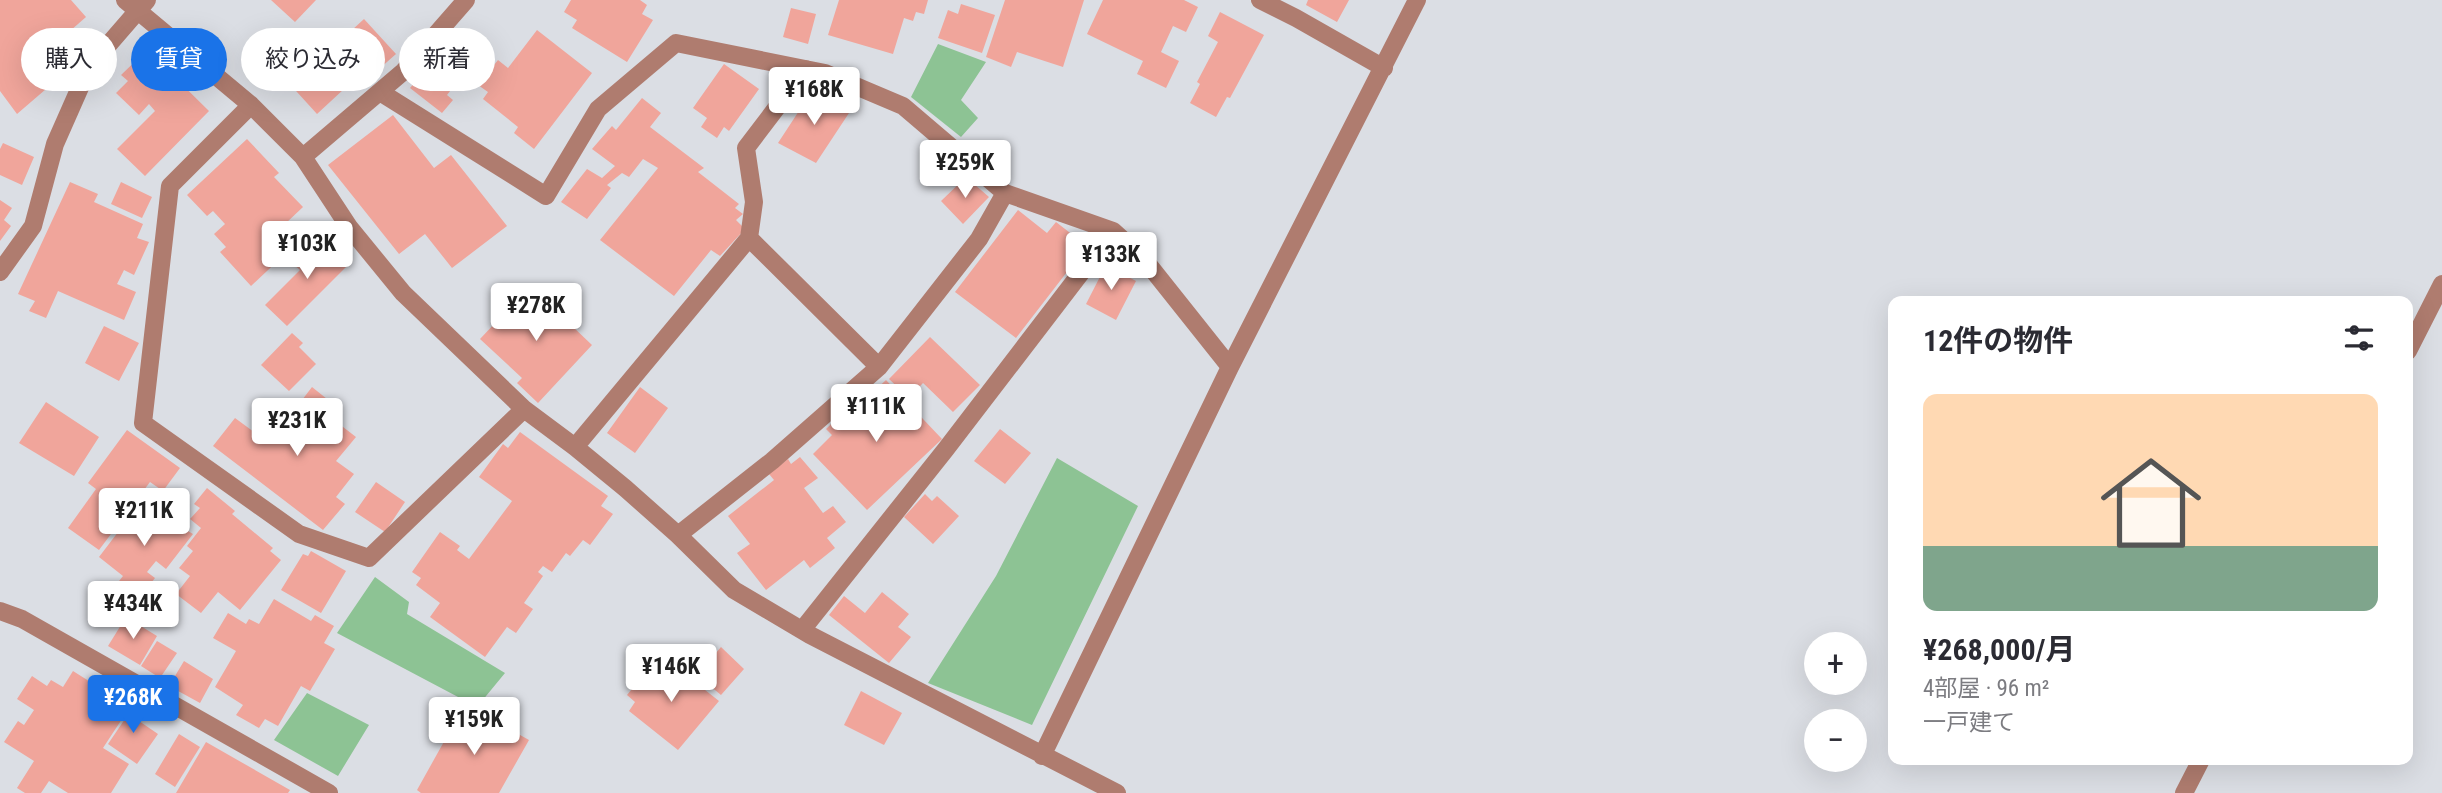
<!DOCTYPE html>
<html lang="ja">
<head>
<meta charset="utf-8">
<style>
  :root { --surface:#fff; --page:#f7f7f7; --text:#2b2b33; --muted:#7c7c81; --accent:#1a73e8 }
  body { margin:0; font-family:"Roboto Condensed","Noto Sans JP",sans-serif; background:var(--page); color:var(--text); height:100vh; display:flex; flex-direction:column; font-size:26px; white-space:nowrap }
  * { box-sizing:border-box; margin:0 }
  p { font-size:23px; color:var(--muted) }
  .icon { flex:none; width:38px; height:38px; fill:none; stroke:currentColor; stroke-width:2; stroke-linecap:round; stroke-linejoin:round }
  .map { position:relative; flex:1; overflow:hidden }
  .side { position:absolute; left:1888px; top:296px; width:525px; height:469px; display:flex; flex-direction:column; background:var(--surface); border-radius:14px; box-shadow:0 7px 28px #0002 }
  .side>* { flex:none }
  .top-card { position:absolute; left:21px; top:28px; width:665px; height:63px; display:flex; gap:14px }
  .fabs { position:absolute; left:1804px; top:632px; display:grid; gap:14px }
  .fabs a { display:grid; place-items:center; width:63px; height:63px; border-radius:50%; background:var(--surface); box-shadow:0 7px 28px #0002; font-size:35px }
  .price { position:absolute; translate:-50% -60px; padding:0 16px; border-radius:7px; background:#fff; color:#222; font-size:23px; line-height:46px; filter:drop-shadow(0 2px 4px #0008) }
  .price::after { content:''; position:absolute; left:50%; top:42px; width:21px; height:16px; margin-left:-10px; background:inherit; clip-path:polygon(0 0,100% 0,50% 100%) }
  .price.active { background:var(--accent); color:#fff }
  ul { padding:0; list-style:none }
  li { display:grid; align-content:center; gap:14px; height:371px; padding:0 35px }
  li span { display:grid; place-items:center; height:217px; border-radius:14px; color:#555 }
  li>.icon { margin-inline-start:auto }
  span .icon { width:126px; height:126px; fill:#fffc; stroke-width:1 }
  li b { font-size:30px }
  h2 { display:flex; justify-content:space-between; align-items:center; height:84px; padding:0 35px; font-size:30px }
  .tag { padding:0 24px; border-radius:32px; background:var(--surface); box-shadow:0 7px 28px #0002; font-size:24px; line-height:63px }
  .tag.active { background:var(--accent); color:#fff }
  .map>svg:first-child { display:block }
  .green { fill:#8dc394 }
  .building { fill:#f0a59b }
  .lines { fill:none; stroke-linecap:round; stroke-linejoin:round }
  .minor { stroke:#af7c6f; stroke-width:18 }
</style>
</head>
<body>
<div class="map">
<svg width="2442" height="793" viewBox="0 0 2442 793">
  <rect width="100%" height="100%" fill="#dbdee4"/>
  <path class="green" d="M938,44L986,62L961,100L978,118L961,137L911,97Z
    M1057,458L1138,506L1032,725L928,683L996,576Z
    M375,577L409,602L407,614L505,673L477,707L337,633Z
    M307,693L369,725L338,776L274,740Z"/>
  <path class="building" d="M0,0H71L86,17L70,31L80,43L69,50L73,56L54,70L60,77L17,114L0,91Z
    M271,0H316L295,22Z
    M571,0H640L647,5L642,14L653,20L627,62L572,28L577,20L564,12Z
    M839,0H928L924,14L916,12L913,21L904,18L893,54L828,35Z
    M1005,0H1084L1063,67L1017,52L1011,67L986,57Z
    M1103,0H1184L1198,7L1186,32L1173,26L1161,52L1179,61L1166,88L1137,74L1143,61L1087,34Z
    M1308,0H1349L1337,22L1306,5Z
    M961,4L995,15L982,53L938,38L948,10L958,14Z
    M791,8L816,14L808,44L783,37Z
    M1220,12L1264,35L1230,98L1227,97L1216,117L1190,103L1200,84L1197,82L1218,42L1208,36Z
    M364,19L396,54L370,77L339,42Z
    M537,30L592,73L534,149L514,133L518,127L483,99L488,92L478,85L498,60L508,68Z
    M319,31L338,50L334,53L357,77L317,114L277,70Z
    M147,50L209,111L145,176L117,149L155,111L149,104L139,115L116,93L128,81L121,75Z
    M432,62L457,82L447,95L453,100L442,113L410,88Z
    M724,64L759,89L729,131L724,127L717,138L701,127L707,118L693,108Z
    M812,91L849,113L816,163L778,143Z
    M642,98L661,113L650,127L704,168L698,172L739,204L735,208L743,214L736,220L745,229L720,256L711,250L674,296L600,240L658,168L643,159L629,177L622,173L607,185L611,188L587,219L561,202L587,169L602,178L615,166L592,149L612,126L616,130Z
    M393,115L434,168L451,155L507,226L452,268L425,234L399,254L328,165Z
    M247,139L279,173L274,177L303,207L285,224L292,232L277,246L285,254L251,286L220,252L226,247L214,234L225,224L213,211L207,216L187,195Z
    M3,143L34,157L22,185L0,175V149Z
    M966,177L989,197L963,224L941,201Z
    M70,182L98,194L94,202L143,224L137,238L149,242L134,275L124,270L117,284L136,292L124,320L58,291L46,318L29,311L35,301L18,294Z
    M121,182L152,197L142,218L111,204Z
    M0,200L12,208L4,220L11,226L0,241Z
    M1018,210L1047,233L1056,222L1087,246L1016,338L955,292Z
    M320,236L349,264L287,326L265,305L300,270L293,264Z
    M1106,265L1136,281L1116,320L1086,304Z
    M530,286L592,345L538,403L517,383L522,378L480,339Z
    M104,326L139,343L119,381L85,363Z
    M292,333L303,343L299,347L316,364L289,391L261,365Z
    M930,337L980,385L953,412L923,383L909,398L889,379Z
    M886,380L942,439L867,510L813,454L832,435L826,429L856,400L860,404Z
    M312,387L342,411L334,420L356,437L336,461L354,474L336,497L345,504L323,530L213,446L235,418L269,443Z
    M640,387L668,408L635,453L607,433Z
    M46,402L99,437L74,476L19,443Z
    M1000,429L1031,453L1005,484L974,461Z
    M127,430L180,468L163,491L150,482L99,550L68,528L96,489L88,483Z
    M520,432L608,496L601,506L613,514L590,545L583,540L570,556L566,553L552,572L543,566L538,572L543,576L524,603L533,609L516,633L507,627L485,657L430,617L440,603L416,585L421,578L412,572L440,532L460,546L457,550L469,559L512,501L479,477L503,444L508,448Z
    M800,457L818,478L804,488L823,513L833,506L846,522L827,538L835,548L810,568L804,560L766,590L737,553L750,544L728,516L774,480L769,474L788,459L791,464Z
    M376,482L405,502L385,532L355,512Z
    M207,488L235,511L232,514L273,548L270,551L281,560L240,610L218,592L201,613L176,594L190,576L179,568L193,551L187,546L201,528L190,519L200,508L194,504Z
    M925,494L932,501L937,496L959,516L933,544L904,517Z
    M150,497L186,524L183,528L193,534L166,569L156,561L147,572L155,578L133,606L112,590L123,576L99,557L141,502L144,504Z
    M311,551L346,571L321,613L281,590L303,554L308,556Z
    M882,592L909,614L898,627L911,637L889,663L829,615L844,596L865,613Z
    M274,599L311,621L315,615L334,626L324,643L335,649L310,691L301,686L278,726L265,719L259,728L236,715L243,705L215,687L236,651L213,638L228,613L246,624L249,619L259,624Z
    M126,617L157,636L140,665L108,646Z
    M157,641L177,653L160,678L141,666Z
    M721,647L744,669L721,695L697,675Z
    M667,660L719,701L678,750L629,711L635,702L627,695L650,667L658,673Z
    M184,661L213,679L200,703L169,686Z
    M73,671L111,695L103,707L122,719L103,748L129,764L111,793H68L49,781L41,793H25L17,788L34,761L4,742L18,721L24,725L34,710L17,699L32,676L47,686L51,680L63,687Z
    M861,691L902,713L884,745L844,725Z
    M126,701L142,712L136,719L158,734L137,764L108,744L127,716L119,711Z
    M465,704L529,740L499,793H421L417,790Z
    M179,734L200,747L175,787L155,774Z
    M206,742L290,790L288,793H176Z"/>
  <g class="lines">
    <path class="minor" d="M125,0L251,105L303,157L349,227L403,293L524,409L575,447L625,488L678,535L734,590L810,635L1117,793
      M1260,0L1296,18L1384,68
      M380,92L546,196L598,109L676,43L825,73L903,106L1005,193L1113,231L1144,259L1230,367
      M251,105L170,186L143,423L299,534L369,558L524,409
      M303,157L404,71L466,0
      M749,238L879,367
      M0,272L33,226L55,144L89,67L147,0
      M2408,351L2442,284
      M575,447L749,238L754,202L746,148L806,69
      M678,535L772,461L879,367L979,239L1005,193
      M0,611L22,619L329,793
      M802,630L946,449L1113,231
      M1042,756L1230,367L1417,0
      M2184,793L2201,760"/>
  </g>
</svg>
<div class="fabs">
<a>+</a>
<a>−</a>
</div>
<b class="price" style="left:814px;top:127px">¥168K</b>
<b class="price" style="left:965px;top:200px">¥259K</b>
<b class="price" style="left:307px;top:281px">¥103K</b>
<b class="price" style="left:1111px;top:292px">¥133K</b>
<b class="price" style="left:536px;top:343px">¥278K</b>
<b class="price" style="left:876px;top:444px">¥111K</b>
<b class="price" style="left:297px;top:458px">¥231K</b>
<b class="price" style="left:144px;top:548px">¥211K</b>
<b class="price" style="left:133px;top:641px">¥434K</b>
<b class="price" style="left:671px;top:704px">¥146K</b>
<b class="price active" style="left:133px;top:735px">¥268K</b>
<b class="price" style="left:474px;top:757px">¥159K</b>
<div class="top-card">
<a class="tag">購入</a>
<a class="tag active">賃貸</a>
<a class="tag">絞り込み</a>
<a class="tag">新着</a>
</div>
<section class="side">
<h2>12件の物件<svg class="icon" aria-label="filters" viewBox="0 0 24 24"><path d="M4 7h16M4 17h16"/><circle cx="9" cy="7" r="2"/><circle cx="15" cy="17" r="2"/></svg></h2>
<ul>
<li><span style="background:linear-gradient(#ffd9b3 70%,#7fa58c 0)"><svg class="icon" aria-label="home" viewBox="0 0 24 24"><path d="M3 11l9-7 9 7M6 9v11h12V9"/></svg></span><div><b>¥268,000/月</b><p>4部屋 · 96 m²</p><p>一戸建て</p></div></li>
</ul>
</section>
</div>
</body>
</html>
